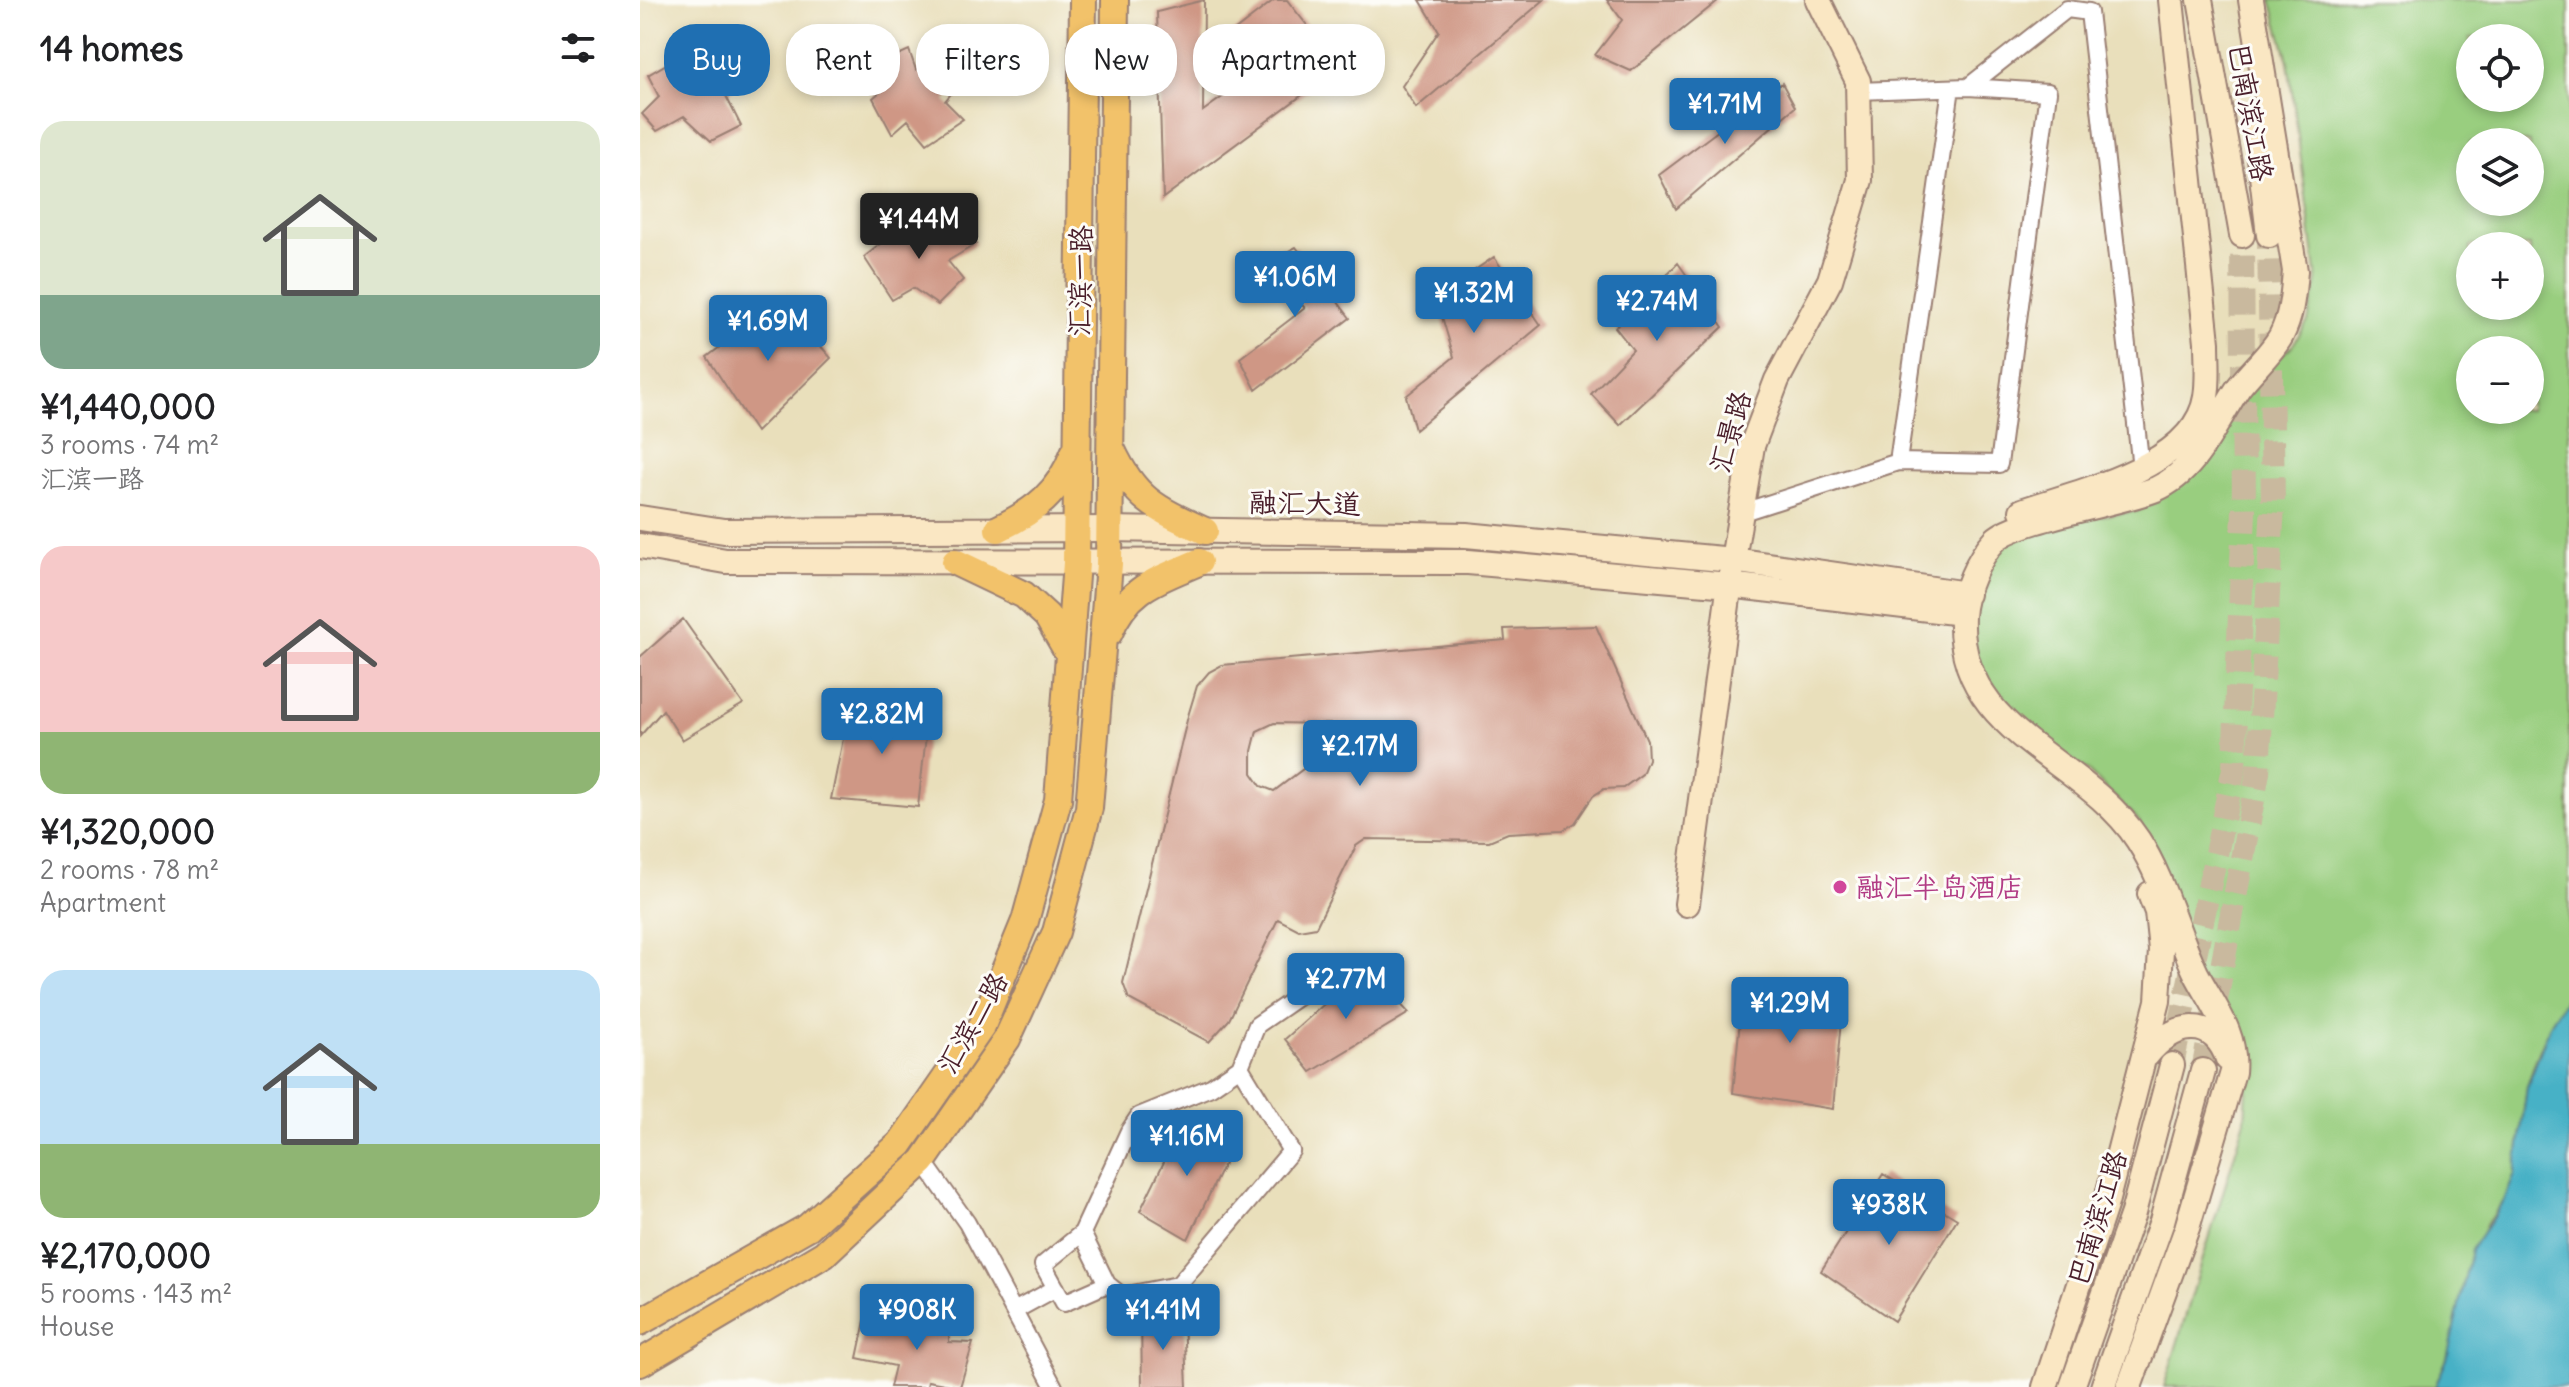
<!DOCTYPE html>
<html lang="en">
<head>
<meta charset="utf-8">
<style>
  :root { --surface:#fff; --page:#f2f2f2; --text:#202124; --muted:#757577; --accent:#1f6fb2 }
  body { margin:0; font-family:Delius,"LXGW WenKai TC",sans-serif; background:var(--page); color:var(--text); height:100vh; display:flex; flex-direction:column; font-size:30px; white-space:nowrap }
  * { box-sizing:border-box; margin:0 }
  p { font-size:26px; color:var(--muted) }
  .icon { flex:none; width:44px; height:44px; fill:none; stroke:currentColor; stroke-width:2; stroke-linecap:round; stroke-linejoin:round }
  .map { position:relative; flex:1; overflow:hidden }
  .drawer { display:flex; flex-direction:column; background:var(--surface); width:640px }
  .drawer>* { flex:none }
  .top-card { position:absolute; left:24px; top:24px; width:760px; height:72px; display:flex; gap:16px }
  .fabs { position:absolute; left:1816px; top:24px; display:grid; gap:16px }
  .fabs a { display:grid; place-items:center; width:88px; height:88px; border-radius:50%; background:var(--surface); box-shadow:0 4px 12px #0003; font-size:40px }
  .price { position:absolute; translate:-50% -68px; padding:0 18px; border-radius:8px; background:var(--accent); color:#fff; font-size:26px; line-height:52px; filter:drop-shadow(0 2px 4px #0008) }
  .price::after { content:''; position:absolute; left:50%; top:48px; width:24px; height:18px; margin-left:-12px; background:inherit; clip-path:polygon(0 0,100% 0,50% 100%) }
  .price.current { background:#222; color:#fff }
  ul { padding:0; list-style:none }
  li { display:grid; align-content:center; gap:16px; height:424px; padding:0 40px }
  li span { display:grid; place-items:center; height:248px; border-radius:24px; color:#555 }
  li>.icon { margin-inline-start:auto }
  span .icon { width:144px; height:144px; fill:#fffc; stroke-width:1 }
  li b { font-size:34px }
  h2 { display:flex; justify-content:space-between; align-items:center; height:96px; padding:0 40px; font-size:34px }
  .pill { padding:0 28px; border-radius:32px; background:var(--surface); box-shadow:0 4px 12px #0003; font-size:28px; line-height:72px }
  .pill.current { background:var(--accent); color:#fff }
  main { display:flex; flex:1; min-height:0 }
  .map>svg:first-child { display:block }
  .green { fill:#99ce7f; stroke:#727655; stroke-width:2; fill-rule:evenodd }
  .water { fill:#47b1c6; stroke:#486878; stroke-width:2 }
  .building { fill:#cf9785; fill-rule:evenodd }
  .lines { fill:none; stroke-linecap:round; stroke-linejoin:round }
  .secondary-tunnel { stroke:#c9b99e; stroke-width:24; stroke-dasharray:24 12; stroke-linecap:butt }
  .street-casing { stroke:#9a7f73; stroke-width:20 }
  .secondary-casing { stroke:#9a7f73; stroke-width:28 }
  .primary-casing { stroke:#9a7f73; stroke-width:30 }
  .street { stroke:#fff; stroke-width:16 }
  .secondary { stroke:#fae7c3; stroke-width:24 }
  .primary { stroke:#f2c26a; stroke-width:26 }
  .hotel-dot { fill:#d1479c; stroke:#fdfcf7; stroke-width:3 }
  .labels { text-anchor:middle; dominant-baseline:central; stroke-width:6; stroke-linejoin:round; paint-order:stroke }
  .street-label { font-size:28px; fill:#4a1f2b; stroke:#fdfcf7 }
  .hotel-label { font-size:28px; fill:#b23c85; stroke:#fdfcf7; text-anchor:start }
</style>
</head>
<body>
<main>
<section class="drawer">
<h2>14 homes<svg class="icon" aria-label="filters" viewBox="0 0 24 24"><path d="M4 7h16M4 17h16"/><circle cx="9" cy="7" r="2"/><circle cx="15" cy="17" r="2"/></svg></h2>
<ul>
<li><span style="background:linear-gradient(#dfe7d0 70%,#7fa58c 0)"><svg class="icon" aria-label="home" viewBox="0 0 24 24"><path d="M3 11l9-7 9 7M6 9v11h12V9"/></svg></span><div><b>¥1,440,000</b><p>3 rooms · 74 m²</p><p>汇滨一路</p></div></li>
<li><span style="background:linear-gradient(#f6c9c9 75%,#8fb573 0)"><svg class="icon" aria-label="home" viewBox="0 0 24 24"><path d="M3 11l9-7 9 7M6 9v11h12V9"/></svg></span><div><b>¥1,320,000</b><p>2 rooms · 78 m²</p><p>Apartment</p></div></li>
<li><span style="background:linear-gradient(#bfe0f5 70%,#8fb573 0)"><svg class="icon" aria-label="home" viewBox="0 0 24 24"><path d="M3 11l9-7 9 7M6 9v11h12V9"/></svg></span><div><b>¥2,170,000</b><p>5 rooms · 143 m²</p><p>House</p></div></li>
</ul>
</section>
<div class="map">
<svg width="1929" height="1387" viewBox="0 0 1929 1387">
  <rect width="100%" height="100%" fill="#fdfcf7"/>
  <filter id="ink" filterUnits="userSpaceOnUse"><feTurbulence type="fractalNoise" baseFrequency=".0125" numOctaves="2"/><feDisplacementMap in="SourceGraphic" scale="16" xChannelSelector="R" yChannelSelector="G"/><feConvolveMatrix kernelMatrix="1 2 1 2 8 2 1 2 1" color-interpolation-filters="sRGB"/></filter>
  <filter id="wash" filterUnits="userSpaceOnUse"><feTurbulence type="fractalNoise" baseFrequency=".006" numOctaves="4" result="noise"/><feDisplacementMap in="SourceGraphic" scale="32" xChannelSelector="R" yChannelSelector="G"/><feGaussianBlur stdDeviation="1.8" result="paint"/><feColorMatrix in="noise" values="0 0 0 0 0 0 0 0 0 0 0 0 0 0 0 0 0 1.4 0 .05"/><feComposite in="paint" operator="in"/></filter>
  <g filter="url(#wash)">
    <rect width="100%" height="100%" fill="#e9dfbb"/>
    <path class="green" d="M1631,0H1929V993L1911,1023L1894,1064L1887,1087L1875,1174L1864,1201L1846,1224L1807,1359L1795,1387H1524L1605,1120L1607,1090L1538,951L1526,881L1499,821L1447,770L1377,723L1351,690L1328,645L1338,580L1370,537L1412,522L1498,511L1529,489L1614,377L1652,346L1668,321L1677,280L1648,61ZM1830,38H1890V98H1830ZM1830,142H1890V202H1830ZM1830,246H1890V306H1830ZM1830,350H1890V410H1830Z"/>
    <path class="water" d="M1929,993V1387H1795L1807,1359L1831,1250L1864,1201L1875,1174L1887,1087L1911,1023Z"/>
    <g id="blocks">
      <path class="building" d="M564,0L563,111L610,77L585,38L634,0H647L700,67L523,198L517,12Z
        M780,0H904L776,108L762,86L799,31Z
        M967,0H1079L991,71L955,55L982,20Z
        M50,50L65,69L83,53L107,76L86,96L101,126L71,141L44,116L17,131L2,114L19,97L8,75Z
        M269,50L276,70L303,58L321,82L305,101L323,119L287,143L268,120L252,134L233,98L247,86L236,65Z
        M1142,83L1155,107L1036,209L1019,175Z
        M281,213L298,239L315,224L336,244L308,261L323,280L298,305L273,288L252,300L224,257Z
        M656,247L710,318L616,390L600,358L665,308L622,265Z
        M854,257L901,325L775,430L766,396L814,357L796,297Z
        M1038,263L1083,327L980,425L951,394L993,350L975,327Z
        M141,300L191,358L116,432L67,357Z
        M43,619L103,704L42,740L23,710L0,736V657Z
        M956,626L1007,740L1008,759L1002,774L983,788L964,789L953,796L935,823L923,830L868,833L849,841L726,839L716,846L676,927L659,930L638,919L589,1020L569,1042L489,999L483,983L548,716L557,686L569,672L582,665L865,640L864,629ZM634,723L742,725L752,728L762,740L757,761L750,769L667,766L634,791L621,786L612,773V751L617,731Z
        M210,704L289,709L278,807L191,799Z
        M726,967L769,1013L671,1072L645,1039Z
        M1204,987L1193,1109L1093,1093L1103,989Z
        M544,1121L596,1139L548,1239L500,1211Z
        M1243,1174L1317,1219L1254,1321L1181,1271Z
        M501,1314L544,1320L547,1387H502Z
        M269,1315L309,1320V1342L333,1343L320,1387L288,1381L287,1387H250L255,1366L217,1358L225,1321L259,1335Z"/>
    </g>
  </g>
  <g filter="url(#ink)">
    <use href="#blocks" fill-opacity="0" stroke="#9a7f73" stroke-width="2"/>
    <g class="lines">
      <path class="secondary-tunnel" d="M1532,1065L1594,768L1604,511L1602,235
        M1563,1071L1618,772L1633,504L1629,235"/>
      <g class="street-casing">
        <path id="street" d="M1311,88L1258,462L1359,464L1408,92L1328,87
          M1218,91L1328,87L1427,9L1449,12L1501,468
          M1100,513L1258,462
          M283,1161L327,1223L414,1387
          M442,1233L467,1284L482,1296L538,1285L651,1151L600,1067
          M467,1284L424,1303L403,1265L442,1233L489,1131L499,1116L571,1087L600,1067L617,1025L665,992
          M374,1311L416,1288"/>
      </g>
      <g class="secondary-casing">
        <path id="secondary" d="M1560,0L1602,235
          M1617,134L1629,235
          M1382,511C1439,491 1555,467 1566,397C1569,379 1567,359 1567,342L1531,0
          M0,518L84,531L469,529L826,535L1093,560L1327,594
          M0,546L86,561L828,562L1089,585L1322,613
          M1047,904L1093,560L1112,446L1137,380L1190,280L1220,180L1218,81L1178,0
          M1507,1055C1531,1024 1572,1013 1588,1059
          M1405,1387L1466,1203L1518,1001L1521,950L1517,912L1510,894
          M1432,1387L1493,1213L1532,1065
          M1463,1387L1522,1221L1563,1071
          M1489,1387L1547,1228L1593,1072C1597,1033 1573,1006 1556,973C1535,929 1524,880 1498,840C1443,756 1317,734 1322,617C1323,593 1338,558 1355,540C1376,519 1482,503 1516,489C1558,471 1575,422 1599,387C1612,370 1631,354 1641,336C1652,315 1653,293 1655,271L1611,0"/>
      </g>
      <g class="primary-casing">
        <path id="primary" d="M472,450C495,500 517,509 565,531
          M358,529C395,511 419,493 434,453
          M315,562L384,595L407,616L429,654
          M469,633C487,588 517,580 559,562
          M0,1322L168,1227L260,1144L342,1026L385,921L418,800L436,563L443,0
          M0,1363L184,1254L283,1161L367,1039L416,932L449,808L469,564L475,0"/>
      </g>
      <use href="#street" class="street"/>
      <use href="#secondary" class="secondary"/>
      <use href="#primary" class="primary"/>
    </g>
  </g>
  <circle class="hotel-dot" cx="1200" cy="887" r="8"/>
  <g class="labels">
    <g class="street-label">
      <text transform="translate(1611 112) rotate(80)">巴南滨江路</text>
      <text transform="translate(440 281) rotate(-89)">汇滨一路</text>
      <text transform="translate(1090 432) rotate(-74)">汇景路</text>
      <text transform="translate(665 503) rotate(1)">融汇大道</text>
      <text transform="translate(332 1023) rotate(-60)">汇滨二路</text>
      <text transform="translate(1457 1218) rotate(-73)">巴南滨江路</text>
    </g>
    <g class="hotel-label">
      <text x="1216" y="887">融汇半岛酒店</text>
    </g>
  </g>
</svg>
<div class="fabs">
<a><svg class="icon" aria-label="locate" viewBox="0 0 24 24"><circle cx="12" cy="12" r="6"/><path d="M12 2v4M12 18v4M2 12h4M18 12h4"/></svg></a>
<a><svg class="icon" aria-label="layers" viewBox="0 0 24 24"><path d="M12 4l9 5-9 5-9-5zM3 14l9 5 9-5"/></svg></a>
<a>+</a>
<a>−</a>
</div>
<b class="price" style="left:1085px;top:146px">¥1.71M</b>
<b class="price current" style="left:279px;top:261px">¥1.44M</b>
<b class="price" style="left:655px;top:319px">¥1.06M</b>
<b class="price" style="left:834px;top:335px">¥1.32M</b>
<b class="price" style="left:1017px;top:343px">¥2.74M</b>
<b class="price" style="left:128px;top:363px">¥1.69M</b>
<b class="price" style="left:242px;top:756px">¥2.82M</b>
<b class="price" style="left:720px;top:788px">¥2.17M</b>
<b class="price" style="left:706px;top:1021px">¥2.77M</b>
<b class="price" style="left:1150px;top:1045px">¥1.29M</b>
<b class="price" style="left:547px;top:1178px">¥1.16M</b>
<b class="price" style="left:1249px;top:1247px">¥938K</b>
<b class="price" style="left:277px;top:1352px">¥908K</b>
<b class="price" style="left:523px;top:1352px">¥1.41M</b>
<div class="top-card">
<a class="pill current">Buy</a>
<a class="pill">Rent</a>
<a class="pill">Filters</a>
<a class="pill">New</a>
<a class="pill">Apartment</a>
</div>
</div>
</main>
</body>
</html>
